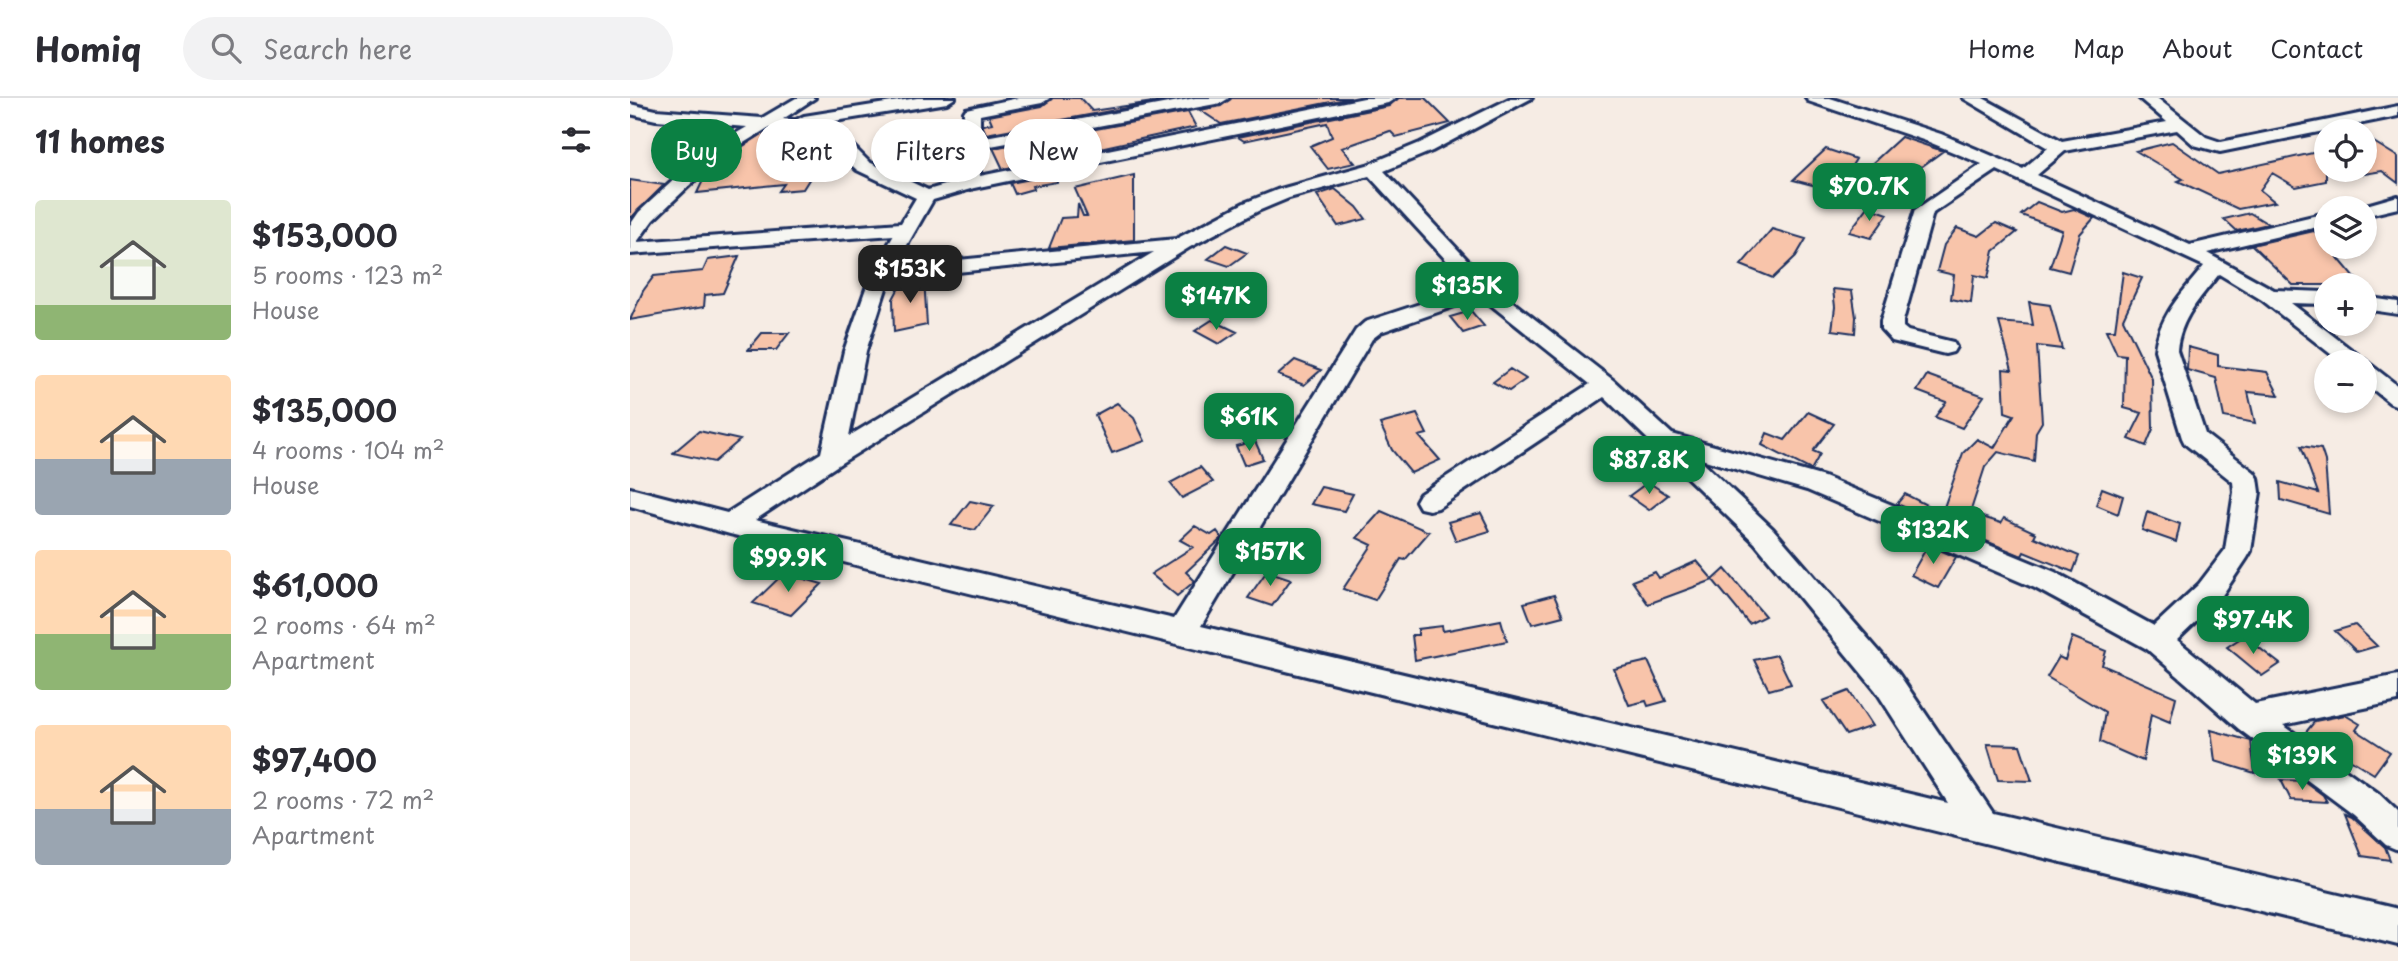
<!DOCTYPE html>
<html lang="en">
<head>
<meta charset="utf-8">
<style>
  :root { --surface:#fff; --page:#f2f2f3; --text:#2b2b33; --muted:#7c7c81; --line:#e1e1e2; --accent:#0b8043 }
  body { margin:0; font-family:"Playpen Sans",sans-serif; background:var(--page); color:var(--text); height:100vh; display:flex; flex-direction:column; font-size:26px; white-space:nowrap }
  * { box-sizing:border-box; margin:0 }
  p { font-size:23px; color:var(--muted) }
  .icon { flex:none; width:38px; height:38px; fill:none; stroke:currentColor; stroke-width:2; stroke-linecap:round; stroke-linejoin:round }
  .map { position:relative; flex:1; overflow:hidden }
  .drawer { display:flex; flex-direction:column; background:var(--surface); width:630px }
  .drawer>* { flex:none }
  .hud { position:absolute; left:21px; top:21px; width:665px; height:63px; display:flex; gap:14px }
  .controls { position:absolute; left:1684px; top:21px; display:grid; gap:14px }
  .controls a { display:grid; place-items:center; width:63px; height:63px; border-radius:50%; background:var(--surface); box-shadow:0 4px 10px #0003; font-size:35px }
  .price { position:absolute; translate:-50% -60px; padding:0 16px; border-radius:14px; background:var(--accent); color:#fff; font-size:23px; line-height:46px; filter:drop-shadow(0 2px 4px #0008) }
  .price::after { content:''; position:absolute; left:50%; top:42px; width:21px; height:16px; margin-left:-10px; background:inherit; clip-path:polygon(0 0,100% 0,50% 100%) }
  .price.selected { background:#222; color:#fff }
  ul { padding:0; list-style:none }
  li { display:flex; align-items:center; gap:21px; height:175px; padding:0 35px }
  li span { display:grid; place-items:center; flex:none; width:196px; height:140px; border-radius:7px; color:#555 }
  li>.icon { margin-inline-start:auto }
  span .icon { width:84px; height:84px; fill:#fffc; stroke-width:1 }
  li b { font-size:30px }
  h2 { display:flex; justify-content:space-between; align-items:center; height:84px; padding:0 35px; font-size:30px }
  .tag { padding:0 24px; border-radius:32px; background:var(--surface); box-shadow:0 4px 10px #0003; font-size:24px; line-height:63px }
  .tag.selected { background:var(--accent); color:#fff }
  header { display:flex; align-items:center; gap:42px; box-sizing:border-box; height:98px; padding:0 35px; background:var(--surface); border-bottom:2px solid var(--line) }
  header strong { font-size:33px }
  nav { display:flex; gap:38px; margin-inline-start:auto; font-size:24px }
  .search { width:490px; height:63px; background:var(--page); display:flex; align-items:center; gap:18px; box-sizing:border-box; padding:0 24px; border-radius:38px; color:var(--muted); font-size:26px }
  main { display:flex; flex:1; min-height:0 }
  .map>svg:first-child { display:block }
  .building { fill:#f8c4aa; stroke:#1b2f5e; stroke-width:2 }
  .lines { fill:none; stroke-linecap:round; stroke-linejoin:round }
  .street-casing { stroke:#1b2f5e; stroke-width:6 }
  .street { fill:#f6f6f2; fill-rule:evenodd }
</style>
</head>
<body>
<header>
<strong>Homiq</strong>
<div class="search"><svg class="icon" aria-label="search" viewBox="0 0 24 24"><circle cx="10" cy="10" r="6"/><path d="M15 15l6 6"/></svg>Search here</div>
<nav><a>Home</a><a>Map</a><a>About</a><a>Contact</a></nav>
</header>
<main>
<section class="drawer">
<h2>11 homes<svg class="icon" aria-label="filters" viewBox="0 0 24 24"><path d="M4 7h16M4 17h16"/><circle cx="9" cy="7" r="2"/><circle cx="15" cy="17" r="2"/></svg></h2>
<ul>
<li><span style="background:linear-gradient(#dfe7d0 75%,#8fb573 0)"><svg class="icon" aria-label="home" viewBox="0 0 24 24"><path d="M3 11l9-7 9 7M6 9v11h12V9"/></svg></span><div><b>$153,000</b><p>5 rooms · 123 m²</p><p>House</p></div></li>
<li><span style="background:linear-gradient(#ffd9b3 60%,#9aa5b1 0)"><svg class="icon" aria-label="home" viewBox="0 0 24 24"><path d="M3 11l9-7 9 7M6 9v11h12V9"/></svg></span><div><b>$135,000</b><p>4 rooms · 104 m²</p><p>House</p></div></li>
<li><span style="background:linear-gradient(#ffd9b3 60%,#8fb573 0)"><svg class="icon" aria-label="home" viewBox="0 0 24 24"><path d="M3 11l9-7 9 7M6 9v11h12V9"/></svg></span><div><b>$61,000</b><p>2 rooms · 64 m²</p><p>Apartment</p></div></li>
<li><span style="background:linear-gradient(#ffd9b3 60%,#9aa5b1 0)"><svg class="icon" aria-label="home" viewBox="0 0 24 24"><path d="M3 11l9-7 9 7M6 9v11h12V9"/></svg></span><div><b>$97,400</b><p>2 rooms · 72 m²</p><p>Apartment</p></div></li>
</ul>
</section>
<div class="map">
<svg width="1768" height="863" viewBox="0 0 1768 863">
  <rect width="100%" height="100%" fill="#f6ece4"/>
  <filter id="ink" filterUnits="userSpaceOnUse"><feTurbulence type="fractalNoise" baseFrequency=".0143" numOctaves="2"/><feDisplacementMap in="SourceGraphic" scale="14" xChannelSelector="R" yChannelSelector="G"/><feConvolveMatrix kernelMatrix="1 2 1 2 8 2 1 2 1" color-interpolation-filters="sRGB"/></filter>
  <g filter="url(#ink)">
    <path class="building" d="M422,0H450L462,13L550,0L356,36L353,29V27L362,25L359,18L412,8Z
      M601,0H721L591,26L570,12L591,8Z
      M768,0H795L820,25L766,39L760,33L712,50L725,65L698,71L680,48L702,39L697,25L614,43L608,39L759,8Z
      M558,14L566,29L373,71L363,50Z
      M134,35L185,37L191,42L189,48L199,50L173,91L149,93L154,86L67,95L77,74L88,64Z
      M1734,38L1768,59V85L1752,73L1734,76Z
      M1271,39L1313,53L1291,69L1287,67L1261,83L1235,72Z
      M1542,44L1588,76L1696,52V83L1666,89L1642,75L1630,92L1645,104L1608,111L1548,83L1553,81L1506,53Z
      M1196,51L1226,61L1206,93L1163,82Z
      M427,76V84L402,88L403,91L385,96L380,85Z
      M504,77V142L419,150L431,120L447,119L448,106L453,118H457L445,91Z
      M0,82L34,87L2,119H0Z
      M705,91L727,109L736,121L708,128L687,97Z
      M1407,104L1432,114L1444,111L1464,120L1450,136L1439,174L1420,169L1432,132L1391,117Z
      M1238,109L1258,116L1241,140L1219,134Z
      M1620,115L1638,126L1607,133L1594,121Z
      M1366,125L1387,134L1364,153L1358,180L1344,177L1341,205L1321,201L1324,177L1307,173L1314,147L1327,130L1349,138Z
      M1142,131L1176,141L1166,158L1143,180L1111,167Z
      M1684,133L1696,145V149H1699L1731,187H1663L1622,147Z
      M596,147L617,155L599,168L578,161Z
      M109,158L93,195L75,197L74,209L0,222L13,193L24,178L73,173L78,162Z
      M1493,174L1512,180L1493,221L1522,281L1523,331L1516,348L1499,341L1512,315L1494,310L1495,257L1487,256L1476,232H1485Z
      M292,180H294L297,227L264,234L263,201L273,182Z
      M1203,191L1222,193L1226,219L1225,235L1202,232L1205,209Z
      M1399,204L1420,207L1432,251L1407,248L1412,324L1406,334L1404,363L1368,354L1355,369L1340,415L1371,425L1374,420L1406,435L1404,439L1449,458L1443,474L1394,454L1392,458L1267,406L1275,396L1312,415L1333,355L1347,341L1364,350L1384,317L1375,314L1373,271L1382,272L1369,224L1403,227Z
      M841,213L854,228L833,235L820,219Z
      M582,222L607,234L589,246L565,233Z
      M132,235H159L146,252H118Z
      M1558,249L1588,257V268L1637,274L1649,297L1618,294L1625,325L1594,319L1586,280L1557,272Z
      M665,262L691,272L674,287L648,277Z
      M880,271L896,281L879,293L863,284Z
      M1297,277L1354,298L1332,330L1305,319L1316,304L1287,293Z
      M487,305L504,320L515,343L482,355L465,317Z
      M1178,314L1204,326L1183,353L1190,356L1181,372L1132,347L1137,335L1155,342Z
      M787,316L797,336L789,338L810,362L781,375L762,352L750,326Z
      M69,333L110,342L84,364L43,355Z
      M625,343L633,361L614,367L606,348Z
      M1671,348L1691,351L1695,363L1699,416L1651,402L1650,384L1688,395Z
      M570,369L583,384L552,400L540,385Z
      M1018,384L1038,397L1019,412L999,398Z
      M691,389L723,396L714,413L681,406Z
      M1472,390L1493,398L1488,416L1466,407Z
      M340,403L364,408L345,432L321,427Z
      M751,413L799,434L775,462L771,461L745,502L713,491L742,447L727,440Z
      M1517,414L1550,426L1546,444L1512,432Z
      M851,415L860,433L826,443L818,424Z
      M565,428L581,437L587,433L592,440L556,474L565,483L547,498L521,476L563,449L550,442Z
      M1298,447L1326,459L1308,490L1281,477Z
      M1067,463L1083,482L1095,471L1135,518L1119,526L1083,482L1018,506L1002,483L1025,474L1029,480Z
      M637,473L661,481L642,508L618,500Z
      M154,475L192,486L161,517L123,505Z
      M924,497L933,518L902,526L894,505Z
      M871,522L877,543L785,562L782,537H788V531L812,528L813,533Z
      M1725,527L1747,548L1727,554L1705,533Z
      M1614,538L1650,566L1632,578L1597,549Z
      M1442,539L1476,553L1472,567L1546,599L1540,624L1521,616L1513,663L1470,644L1475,614L1417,579L1429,559L1435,562Z
      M1147,557L1161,586L1139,592L1124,562Z
      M1018,563L1036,603L1018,608L1016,603L999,607L984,571Z
      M1219,593L1242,628L1216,637L1193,603Z
      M1715,617L1730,626L1726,632L1760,654L1744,676L1676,634L1685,623Z
      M1581,632L1621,643L1625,675L1585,663Z
      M1357,646L1390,647L1402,683L1368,682Z
      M1651,682L1674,683L1693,697L1697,704L1661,702Z
      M1715,716L1722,719L1755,749L1760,762L1732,758Z"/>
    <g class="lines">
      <g class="street-casing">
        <path id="street" d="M166,0H185L153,21L166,22L174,18L287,0H325L317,5L193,25L205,30L239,64L298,92L332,82L334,14L336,11L388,0H420L412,5L350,17V40L565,0H599L591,5L350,50V78L734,0H766L758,5L344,90L303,102L265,168L546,141L614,105L647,92L737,67L790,45L881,0H902L802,53L754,73L861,187L983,282L1042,336L1194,379L1425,474L1524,528L1569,486L1595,452L1604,394L1603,384L1555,346L1552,340L1525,252C1529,218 1553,194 1574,168L1367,72L1303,115L1273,223V229L1278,233L1323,244L1326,249L1323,254L1315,256L1262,243L1251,231V223L1285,112L1352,66L1299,44L1178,3L1176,0H1200L1311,36L1393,71L1418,50L1333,0H1353L1432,43L1537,24L1509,0H1527L1576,39L1591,44L1768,8V18L1590,54L1564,47L1547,32L1435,53L1407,77L1560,147L1696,115V127L1577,155L1644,192L1696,194V206L1661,205L1768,288V308L1760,305L1734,284V264H1711L1632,202L1589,176C1570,200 1550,221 1547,252L1575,336L1624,374L1628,380L1630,394L1621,453L1617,460L1589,502L1547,542L1625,606L1768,577V603L1653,627L1748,695L1768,714V752L1756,747L1724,717L1609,631L1517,551L1405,490L1177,392L1068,360L1143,431L1268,575L1363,715L1768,811V847L100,436L0,408V390L97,415L191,355L214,253L241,176L264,137L0,156V127L9,114L74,54L117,29L26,22L0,16V6L26,12L132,20ZM138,30L186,34L227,72L286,100L271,125L7,144L23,122L86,62ZM739,78L841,189L735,224L726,232L544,521L125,422L211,365L560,149L628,113L659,100ZM524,154L219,338L236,253L259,181ZM851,199L960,286L790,396L786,403L790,410L799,412L808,410L974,299L1125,445L1246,593L1318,705L571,528L742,241L751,234Z
          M1768,98V110L1734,118V110H1726Z
          M1734,199L1768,204V216L1734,211Z"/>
      </g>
      <use href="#street" class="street"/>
    </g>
  </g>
</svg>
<div class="controls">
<a><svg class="icon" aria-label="locate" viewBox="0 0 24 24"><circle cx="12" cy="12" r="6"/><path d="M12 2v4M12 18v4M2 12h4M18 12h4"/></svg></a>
<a><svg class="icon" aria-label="layers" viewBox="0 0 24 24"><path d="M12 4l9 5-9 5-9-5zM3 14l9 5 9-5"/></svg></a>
<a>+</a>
<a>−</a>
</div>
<b class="price" style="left:1239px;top:125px">$70.7K</b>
<b class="price selected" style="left:280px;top:207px">$153K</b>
<b class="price" style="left:837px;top:224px">$135K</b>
<b class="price" style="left:586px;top:234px">$147K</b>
<b class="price" style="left:619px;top:355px">$61K</b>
<b class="price" style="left:1019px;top:398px">$87.8K</b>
<b class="price" style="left:1303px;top:468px">$132K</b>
<b class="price" style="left:640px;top:490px">$157K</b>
<b class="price" style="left:158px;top:496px">$99.9K</b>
<b class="price" style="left:1623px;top:558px">$97.4K</b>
<b class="price" style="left:1672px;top:694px">$139K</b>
<div class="hud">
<a class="tag selected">Buy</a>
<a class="tag">Rent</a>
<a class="tag">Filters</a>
<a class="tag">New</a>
</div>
</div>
</main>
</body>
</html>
